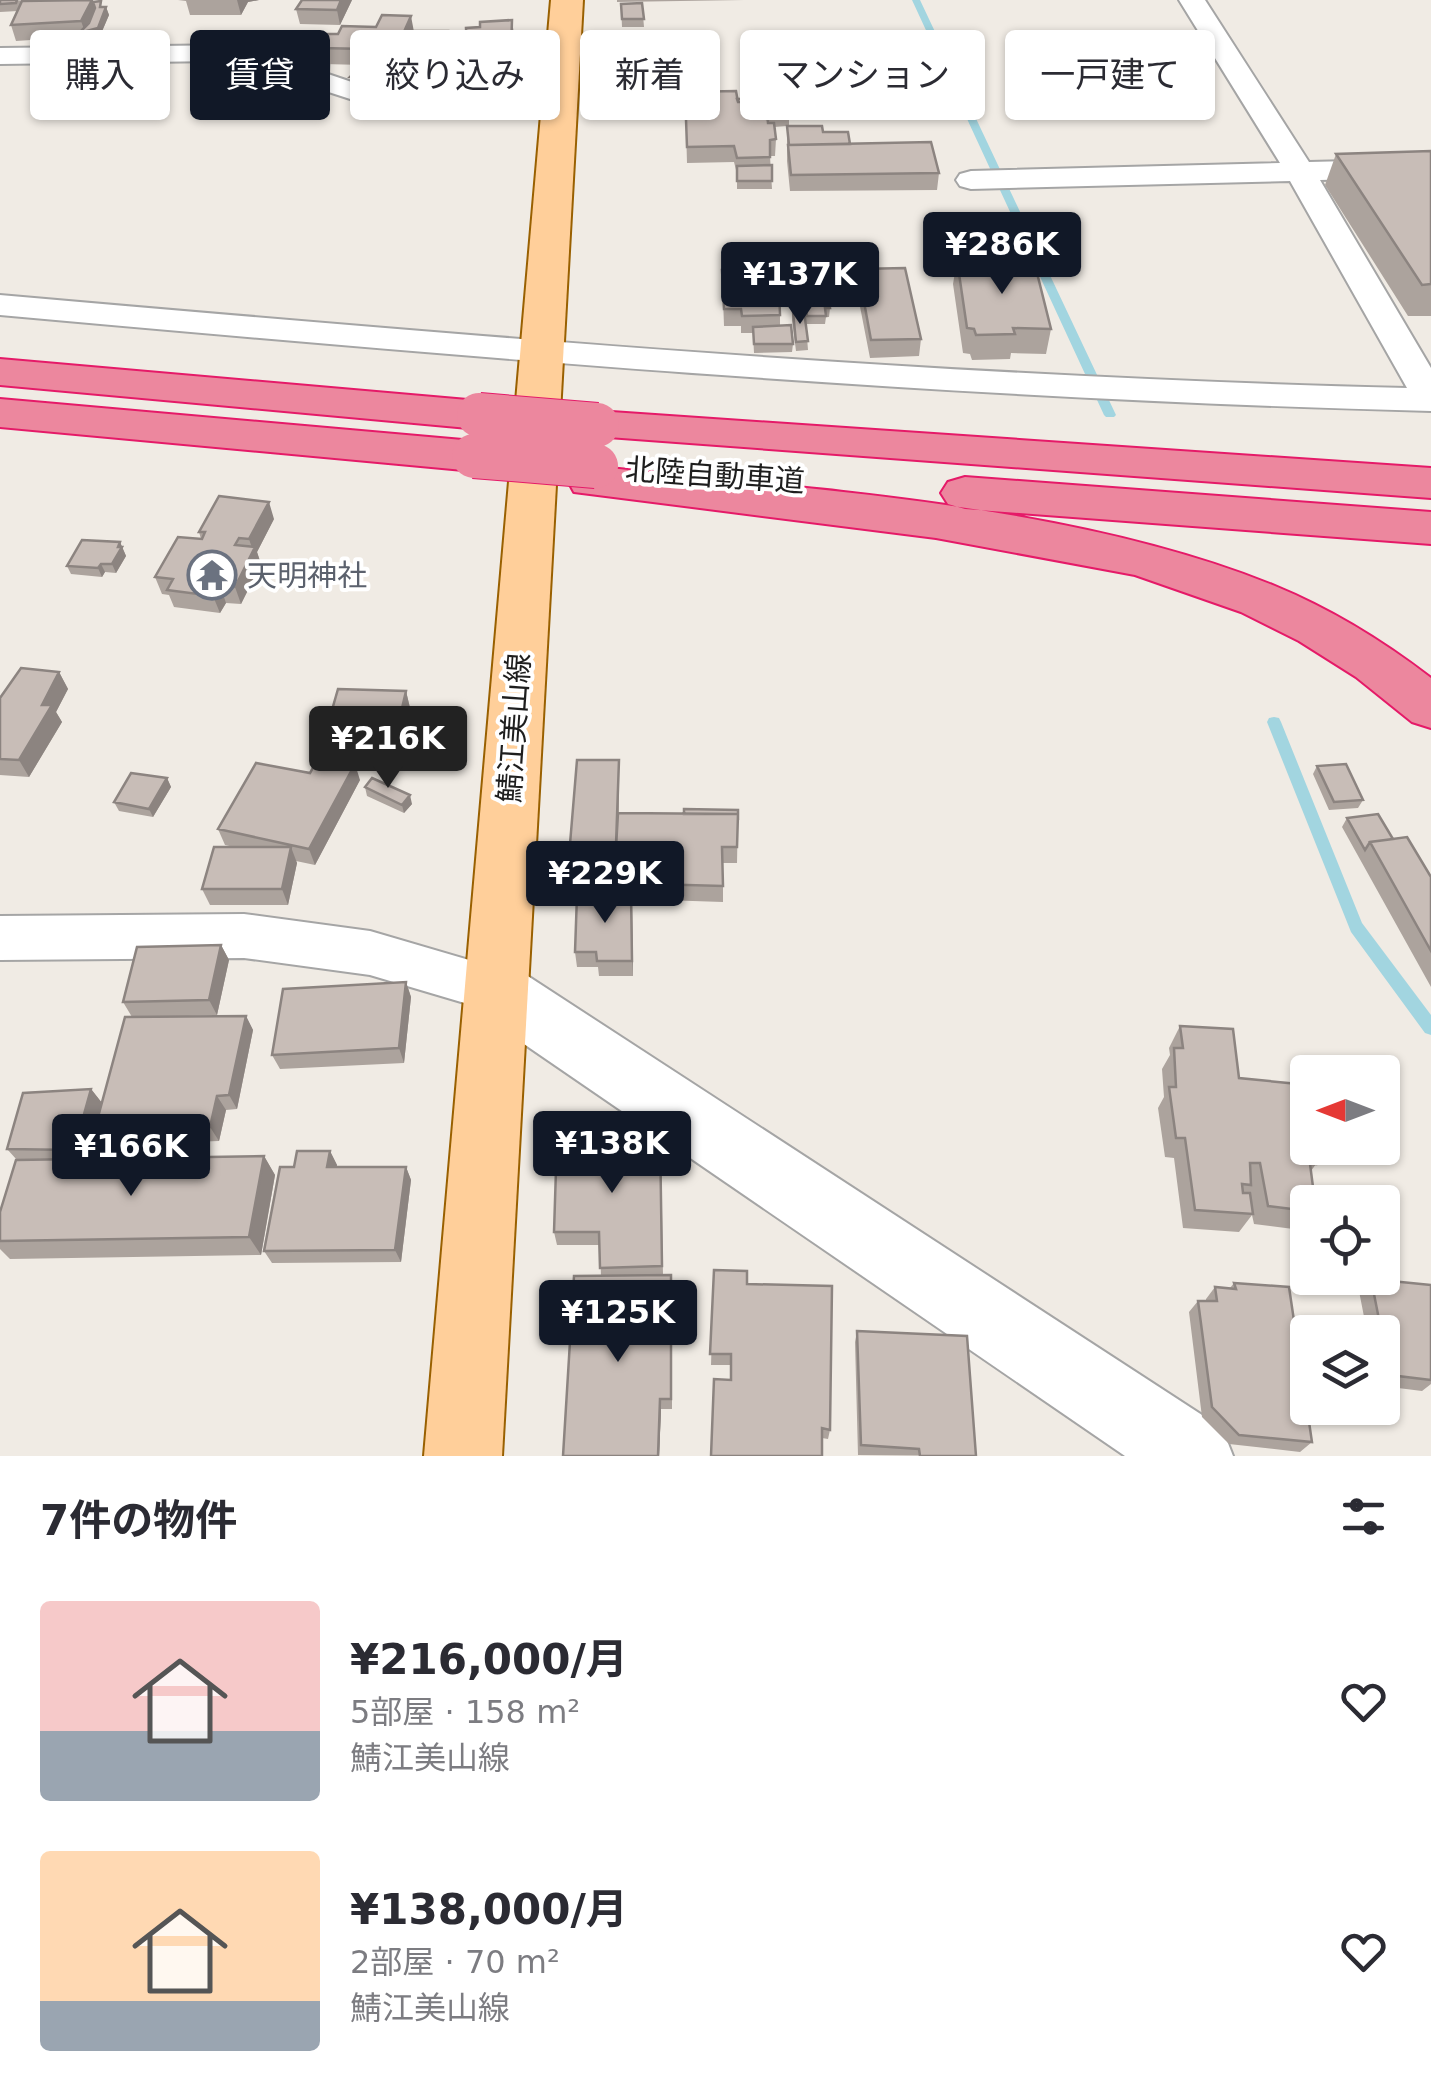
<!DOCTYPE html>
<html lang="ja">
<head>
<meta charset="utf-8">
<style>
  :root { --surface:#fff; --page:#f7f7f7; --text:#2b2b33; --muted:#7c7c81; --accent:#111827 }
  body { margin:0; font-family:"DejaVu Sans","Noto Sans JP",sans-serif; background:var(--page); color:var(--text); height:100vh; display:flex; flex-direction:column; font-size:38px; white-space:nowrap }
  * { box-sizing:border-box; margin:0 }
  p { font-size:32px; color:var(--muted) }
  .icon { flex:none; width:55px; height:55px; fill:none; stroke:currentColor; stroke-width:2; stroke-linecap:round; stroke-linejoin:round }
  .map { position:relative; height:1456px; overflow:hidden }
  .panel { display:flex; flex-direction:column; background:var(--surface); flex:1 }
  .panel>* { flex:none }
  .guide { position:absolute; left:30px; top:30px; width:1372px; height:90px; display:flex; gap:20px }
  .needle { width:65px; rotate:270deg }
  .tools { position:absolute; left:1290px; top:1055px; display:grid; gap:20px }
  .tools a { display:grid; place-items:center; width:110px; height:110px; border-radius:10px; background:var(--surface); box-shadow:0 2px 8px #0004; font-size:50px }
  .price { position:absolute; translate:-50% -85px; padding:0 22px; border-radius:10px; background:var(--accent); color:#fff; font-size:32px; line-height:65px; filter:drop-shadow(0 2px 5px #0008) }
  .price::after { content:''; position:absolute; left:50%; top:60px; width:30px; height:22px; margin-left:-15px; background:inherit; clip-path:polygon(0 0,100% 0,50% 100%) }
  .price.active { background:#222; color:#fff }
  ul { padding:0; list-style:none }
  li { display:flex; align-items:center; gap:30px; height:250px; padding:0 40px }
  li span { display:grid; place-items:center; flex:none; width:280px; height:200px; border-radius:10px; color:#555 }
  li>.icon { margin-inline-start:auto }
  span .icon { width:120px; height:120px; fill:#fffc; stroke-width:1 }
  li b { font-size:42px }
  h2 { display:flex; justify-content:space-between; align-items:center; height:120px; padding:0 40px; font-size:42px }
  .tag { padding:0 35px; border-radius:10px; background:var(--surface); box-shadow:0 2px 8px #0004; font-size:35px; line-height:90px }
  .tag.active { background:var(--accent); color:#fff }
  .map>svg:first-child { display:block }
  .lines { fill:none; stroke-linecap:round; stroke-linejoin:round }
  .stream { fill:#a2d5e0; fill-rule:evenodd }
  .minor-casing { stroke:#a5a5a5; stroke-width:4 }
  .tertiary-casing { stroke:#a5a5a5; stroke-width:4 }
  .primary-casing { stroke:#996000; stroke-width:4 }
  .motorway-casing { stroke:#e51a68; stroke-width:4 }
  .minor { fill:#fff; fill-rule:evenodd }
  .tertiary { fill:#fff; fill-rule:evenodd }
  .primary { fill:#ffcf9a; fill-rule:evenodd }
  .motorway { fill:#ec879e; fill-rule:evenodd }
  .motorway-bridge-casing { stroke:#e51a68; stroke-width:46; stroke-linecap:butt }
  .motorway-bridge { stroke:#ec879e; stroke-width:44 }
  .wall { fill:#aca39d }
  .shaded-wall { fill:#8c8480 }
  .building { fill:#c8bdb7; stroke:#8c8480; stroke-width:2.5 }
  .labels { text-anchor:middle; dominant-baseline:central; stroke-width:8; stroke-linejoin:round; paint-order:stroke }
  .street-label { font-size:30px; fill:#1e1e1e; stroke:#fff }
  .worship-label { font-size:30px; fill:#5b616d; stroke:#fff; text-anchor:start }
</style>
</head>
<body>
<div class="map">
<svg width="1431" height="1456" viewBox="0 0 1431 1456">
  <rect width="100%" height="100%" fill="#f0ebe4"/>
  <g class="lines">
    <path class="stream" d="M912,0H920L1116,415L1114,417H1106L1104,415Z
      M1274,717L1279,718L1281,722L1362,923L1431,1015V1035L1425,1033L1351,932L1267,722L1269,718Z"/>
    <g class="minor-casing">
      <path id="minor" d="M1179,0H1205L1309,162L1431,159V177L1320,180L1431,368V411C953,399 476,358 0,315V295C468,336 937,377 1407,388L1290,181L971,189L960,186L956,180L960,174L971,171L1280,163Z
        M316,44L329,52L328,74L381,92H561L571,94L575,100L571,106L561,108H378L304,84L300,78L302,60L0,64V48Z
        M244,914L370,931L513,973L521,989L513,1005L495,1012L370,975L244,958L0,960V916Z"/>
    </g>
    <g class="tertiary-casing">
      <path id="tertiary" d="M495,961L517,969L1222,1428L1233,1456H1125L473,1009L463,989L473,969Z"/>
    </g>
    <g class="primary-casing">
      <path id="primary" d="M551,0H583L502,1456H424Z"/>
    </g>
    <g class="motorway-casing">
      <path id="motorway" d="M0,359L479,401L495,405L501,415L495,425L479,429L0,385Z
        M0,399L474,441L490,446L497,456L490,466L474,471L0,427Z
        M597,411L1431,468V498L581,435L574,425L581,415Z
        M591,466C810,490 1071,503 1275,586C1331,609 1383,641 1431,678V728L1412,722L1356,677L1299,641L1241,612L1135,575L936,538L574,492L568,481L574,470Z
        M965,477L1431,512V544L965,509L948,504L941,493L948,482Z"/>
    </g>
    <use href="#minor" class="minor"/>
    <use href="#tertiary" class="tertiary"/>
    <use href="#primary" class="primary"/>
    <use href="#motorway" class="motorway"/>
    <g class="motorway-bridge-casing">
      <path id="motorway-bridge" d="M479,415L597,425
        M474,456L596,466"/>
    </g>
    <use href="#motorway-bridge" class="motorway-bridge"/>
  </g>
  <path class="wall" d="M0,0L93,2L103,7H106L109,15L100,36L91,38L93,44L90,50H47L44,42L46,39L16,41L11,25L18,11L0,12Z
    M178,0H259L248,2L241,15H190L186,1Z
    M352,0L340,25L300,24L296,9Z
    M617,0H744L617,2Z
    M642,3L644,27H622L621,4Z
    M480,27L514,35L513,67L469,69L467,54Z
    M414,31H448L449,39L447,49H413L409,59L395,66L394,68L401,76L392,87L352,85L350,77L363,67V65L324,64L321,48L338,34Z
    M462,38L465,77L451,78L450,70Z
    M685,92L737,99L789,118V126L823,132L850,144L939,173L937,190L790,191L787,161V126L774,127L776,139L775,156H770L772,189H737V174L734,162L687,163Z
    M1431,151V316H1408L1325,185L1336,154Z
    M957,260L1051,329L1046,354L1011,353L1010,359L972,360L970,354L963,353L953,284Z
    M858,269L921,339L919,356L870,358L856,286Z
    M722,270L785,288L784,305H780V326L793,344L792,352L754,353L753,333H741V326H724Z
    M793,282L830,308L829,317H826L825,324H806L808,350L796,351L792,320L793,312H794Z
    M274,519L257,552L261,564L241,604L226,603L220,613L174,607L169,595L162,594L155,577L201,539L199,532Z
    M120,542L126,556L116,573L105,572L102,577L71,574L67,566Z
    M59,672L68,689L56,712L62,722L29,777L0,775V698Z
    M406,691L410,708L400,750L331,748L326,731Z
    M619,760V813L684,814L738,810L737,863H723V902L632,899L633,976H599L598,967H577L575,952L615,894L614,883L616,853L571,852L570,844Z
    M1317,766L1363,800L1358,808L1329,810L1313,774Z
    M310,773L360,780L315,865L296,861L297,863L288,905H210L202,889L234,847L225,845L218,829Z
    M167,778L171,787L153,817L119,811L114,802Z
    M365,787L412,804L404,813L367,796Z
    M1347,818L1393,839L1431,877V987L1342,827Z
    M221,945L229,960L217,1015L156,1017L246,1016L253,1030L237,1109L226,1110L219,1141L105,1145L94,1132L132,1017L123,1002Z
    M406,982L411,997L404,1063L280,1069L272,1055Z
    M1180,1026L1239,1078L1308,1148H1337L1325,1162L1316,1161V1164L1311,1171L1308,1202V1222L1301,1230L1254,1224L1252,1215L1239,1232L1183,1228L1174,1158L1165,1157L1158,1108L1164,1097L1162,1069L1170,1055L1169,1048Z
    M91,1089L102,1103L87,1159L264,1156L275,1175L261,1255L10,1259L0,1249V1212L17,1160L7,1149Z
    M661,1149L663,1275L672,1287V1409H661L659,1456H563L601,1276L600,1245H557L554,1232Z
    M330,1151L337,1165L336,1167H406L411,1180L401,1262L272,1263L264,1251L294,1167Z
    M714,1270L747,1284L830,1430L828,1439L822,1438L731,1380L730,1365H711Z
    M1371,1279L1431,1285V1384L1422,1391L1382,1386V1332H1367L1359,1291Z
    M1234,1283L1312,1442L1300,1452L1229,1444L1202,1417L1189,1312L1198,1301H1206V1299L1215,1287L1230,1288Z
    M857,1331L976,1456L858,1455L855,1342Z"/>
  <path class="shaded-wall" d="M92,0L97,16L106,7L109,15L100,36L91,38L93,44L90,50L87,42L81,41L79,33L85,32L81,21Z
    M237,0H259L248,2L241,15Z
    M341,0H352L340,25L337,10Z
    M411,16L414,32L411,39L413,50L409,59L395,66L391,76L388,60L403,34Z
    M512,20L514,35L513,67L511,51Z
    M400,68L401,76L392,87L391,79Z
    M269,502L274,519L257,552L261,564L241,604L235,587L253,551L249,539Z
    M120,542L126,556L116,573L112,564Z
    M101,564L105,572L102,577L98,568Z
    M220,585L226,603L220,613L213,596Z
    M59,672L68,689L56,712L62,722L29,777L19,760L42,705Z
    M406,691L410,708L400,750L396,734Z
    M355,764L360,780L315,865L309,849Z
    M167,778L171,787L153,817L149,809Z
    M410,795L412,804L404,813L402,805Z
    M291,847L297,863L288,905L282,889Z
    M631,893L632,909L633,976L632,961Z
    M221,945L229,960L217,1015L209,1000Z
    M406,982L411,997L404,1063L399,1048Z
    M246,1016L253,1030L237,1109L229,1095Z
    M91,1089L102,1103L86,1163L74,1150Z
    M217,1096L226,1110L219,1141L210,1127Z
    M330,1151L337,1165L334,1181L327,1167Z
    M264,1156L275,1175L261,1255L249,1237Z
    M406,1167L411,1180L401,1262L395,1250Z
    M660,1399L661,1409L659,1456H658Z"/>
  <path class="building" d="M0,0H17L16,3L0,4Z
    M92,0L81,21L11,25L22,1Z
    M302,0H341L337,10L296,9Z
    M101,1L100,7H106L98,28L79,33L89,23L95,8L93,2Z
    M642,3L644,19H622L621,4Z
    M382,15L411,16L403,34H410L406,44L392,50L388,60L362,59L366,49L321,48L328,34H338L342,26L376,27Z
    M512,20L511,51L467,54L466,28L480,27V22Z
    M411,31H448L446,41H411Z
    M47,36H90L87,42H44Z
    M449,38H462L464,69L450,70Z
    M360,67L400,68L391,79L350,77Z
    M736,91L738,102H766L768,123H774L776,139L770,140V157L737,158L734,146L687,147L685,92Z
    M786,98L789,118L767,119L766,102H738L737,99Z
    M787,126H822L823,132H848L850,144L789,145Z
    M931,142L939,173L791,175L788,145Z
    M1431,151V284L1422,285L1336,154Z
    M772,165V181H737V166Z
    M957,260L1034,261L1051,329L1013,328L1015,334L976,335L974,329L967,328Z
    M905,268L921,339L871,340L858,269Z
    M780,269L784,272L785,288H779L780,315L742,316L741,309H724L722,270Z
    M826,281L830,308H825L826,316H807L806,309H795L793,282Z
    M804,311L808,341L796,342L793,312Z
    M791,325L793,344H754L753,327Z
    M219,496L269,502L249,539L239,538L235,545L255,547L235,587L220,585L213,596L167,590L173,579L155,577L178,537L202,539L205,532H199Z
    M82,540L120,542L118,547H122L112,564H101L98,568L67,566Z
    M21,668L59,672L42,705H52L19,760L0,759V698Z
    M338,689L406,691L396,734L326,731Z
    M320,755L355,764L309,849L218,829L256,763L310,773Z
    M577,760H619L616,845L570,844Z
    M1346,764L1363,800L1334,802L1317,766Z
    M131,773L167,778L149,809L114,802Z
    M372,778L410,795L402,805L365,787Z
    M684,809L738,810V820V814H684Z
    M618,813L738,814L737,847H722L723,886L614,883Z
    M1378,814L1393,839L1370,842L1365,850L1347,818Z
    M1407,837L1431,877V951L1370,842Z
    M214,847H291L282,889H202Z
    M631,893L632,961H597L596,952H575L577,895Z
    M221,945L209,1000L123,1002L137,947Z
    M406,982L399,1048L272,1055L283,989Z
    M246,1016L229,1095L217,1096L210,1127L94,1132L125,1017Z
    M1180,1026L1233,1029L1239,1078L1308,1085V1148H1315L1316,1164H1310L1315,1202H1308V1211L1268,1206L1260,1163H1250L1251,1185L1242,1184L1243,1193H1250L1253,1214L1195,1210L1185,1138H1176L1169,1087H1176L1174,1048H1183Z
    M91,1089L74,1150L7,1149L23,1093Z
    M660,1135L662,1266L600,1268L599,1232H554L557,1138Z
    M297,1151H330L327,1167H406L395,1250L264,1251L280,1167H294Z
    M264,1156L249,1237L0,1241V1212L16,1160Z
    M714,1270L747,1271V1284L832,1286L830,1430L822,1428V1456H711L714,1379L731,1380V1354H710Z
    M671,1275V1399H660L658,1456H563L574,1276Z
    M1371,1279L1431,1285V1380L1390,1375Z
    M1234,1283L1289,1287L1312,1442L1239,1435L1212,1407L1198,1301H1217L1215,1287L1236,1289Z
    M857,1331L967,1336L976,1456H920L919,1449L861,1445Z"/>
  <defs>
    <g id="temple-ring" transform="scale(2.5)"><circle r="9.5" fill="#fff" stroke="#6b7280" stroke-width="1.5"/><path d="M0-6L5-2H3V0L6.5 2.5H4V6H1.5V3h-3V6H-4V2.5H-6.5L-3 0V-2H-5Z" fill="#6b7280"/></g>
  </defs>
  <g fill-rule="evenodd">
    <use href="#temple-ring" x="212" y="575"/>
  </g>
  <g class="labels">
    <g class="street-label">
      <text transform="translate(715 475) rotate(4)">北陸自動車道</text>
      <text transform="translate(514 728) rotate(-86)">鯖江美山線</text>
    </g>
    <g class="worship-label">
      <text x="247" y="575">天明神社</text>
    </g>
  </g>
</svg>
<div class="tools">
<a><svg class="needle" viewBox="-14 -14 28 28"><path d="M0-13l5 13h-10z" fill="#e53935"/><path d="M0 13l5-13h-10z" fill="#7c7c81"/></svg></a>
<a><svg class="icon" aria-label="locate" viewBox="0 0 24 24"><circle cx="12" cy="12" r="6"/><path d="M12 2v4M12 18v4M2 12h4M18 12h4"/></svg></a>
<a><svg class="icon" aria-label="layers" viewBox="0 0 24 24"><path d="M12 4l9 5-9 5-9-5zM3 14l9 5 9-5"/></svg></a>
</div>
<b class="price" style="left:1002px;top:297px">¥286K</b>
<b class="price" style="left:800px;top:327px">¥137K</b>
<b class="price active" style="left:388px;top:791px">¥216K</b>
<b class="price" style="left:605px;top:926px">¥229K</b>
<b class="price" style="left:612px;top:1196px">¥138K</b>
<b class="price" style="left:131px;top:1199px">¥166K</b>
<b class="price" style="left:618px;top:1365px">¥125K</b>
<div class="guide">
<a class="tag">購入</a>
<a class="tag active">賃貸</a>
<a class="tag">絞り込み</a>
<a class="tag">新着</a>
<a class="tag">マンション</a>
<a class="tag">一戸建て</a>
</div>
</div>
<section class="panel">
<h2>7件の物件<svg class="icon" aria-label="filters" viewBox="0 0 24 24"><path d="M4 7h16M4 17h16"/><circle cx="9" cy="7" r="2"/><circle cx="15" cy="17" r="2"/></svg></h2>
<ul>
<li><span style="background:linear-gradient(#f6c9c9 65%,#9aa5b1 0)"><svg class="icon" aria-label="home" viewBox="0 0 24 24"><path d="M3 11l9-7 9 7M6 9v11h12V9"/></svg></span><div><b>¥216,000/月</b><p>5部屋 · 158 m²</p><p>鯖江美山線</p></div><svg class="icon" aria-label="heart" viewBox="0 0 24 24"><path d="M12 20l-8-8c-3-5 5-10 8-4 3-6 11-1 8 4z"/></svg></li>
<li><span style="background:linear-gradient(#ffd9b3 75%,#9aa5b1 0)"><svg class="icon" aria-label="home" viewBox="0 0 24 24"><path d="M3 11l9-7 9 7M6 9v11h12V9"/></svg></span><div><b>¥138,000/月</b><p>2部屋 · 70 m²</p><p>鯖江美山線</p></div><svg class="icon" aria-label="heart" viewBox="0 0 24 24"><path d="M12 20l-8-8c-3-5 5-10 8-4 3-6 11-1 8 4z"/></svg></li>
</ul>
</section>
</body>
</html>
